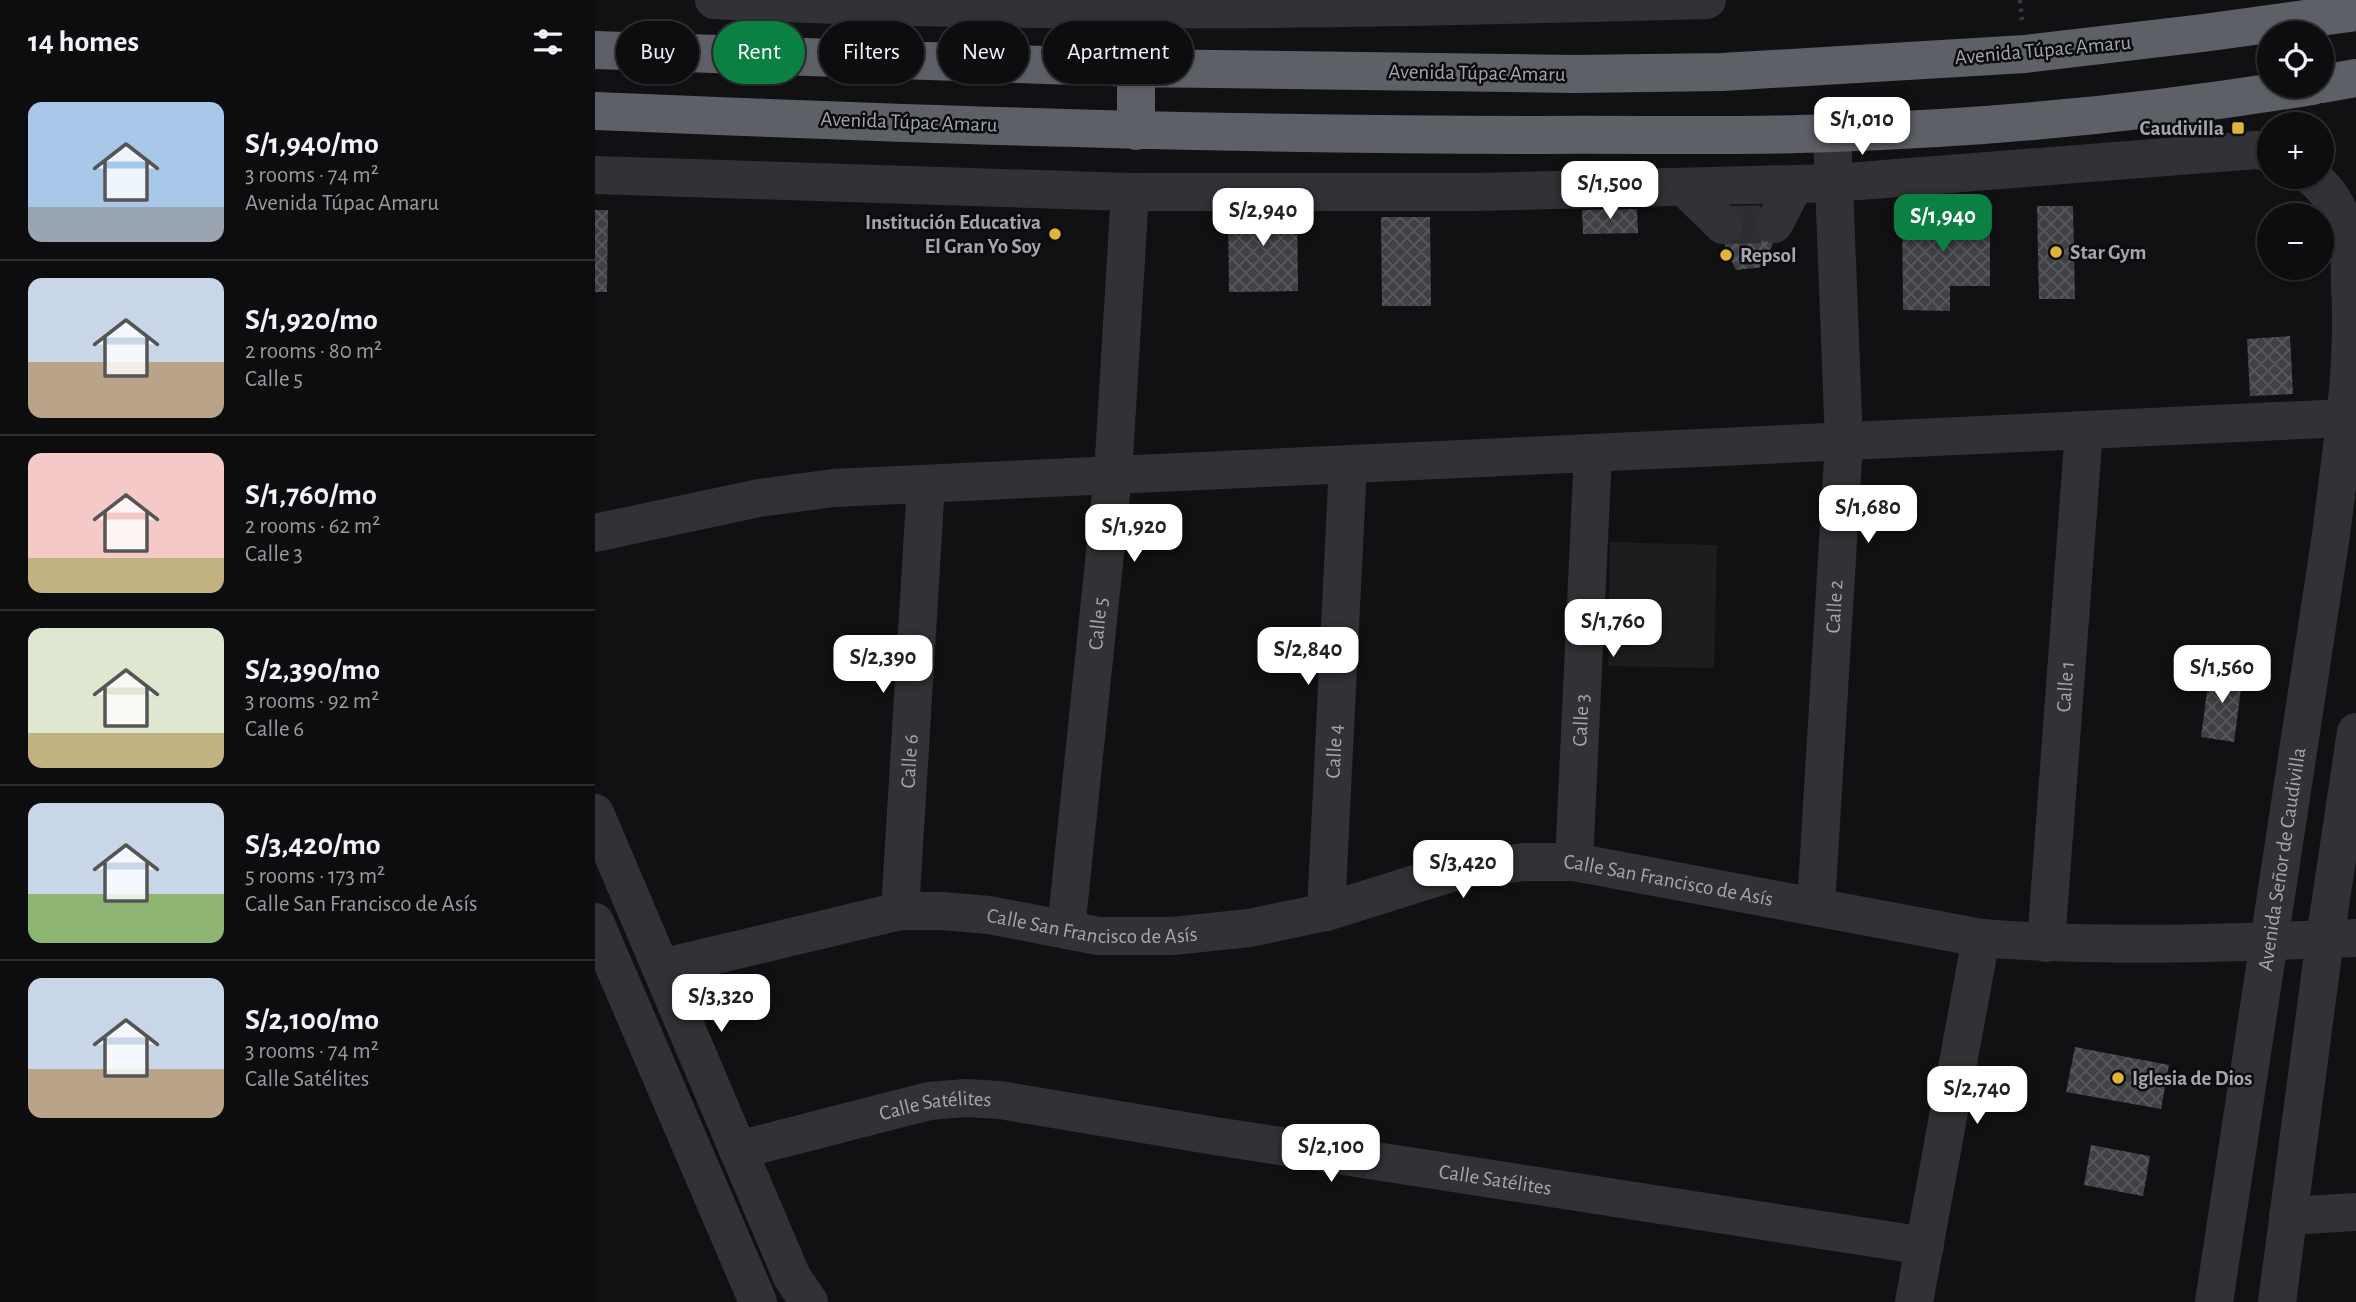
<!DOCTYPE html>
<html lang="en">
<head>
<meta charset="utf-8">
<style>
  :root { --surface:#0d0c0e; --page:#1b1a1c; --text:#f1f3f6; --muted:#9a9b9e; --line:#2d2c2e; --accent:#0b8043 }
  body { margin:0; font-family:"Alegreya Sans",sans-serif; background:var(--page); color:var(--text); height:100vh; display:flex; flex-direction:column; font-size:26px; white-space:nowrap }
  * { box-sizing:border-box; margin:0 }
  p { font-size:23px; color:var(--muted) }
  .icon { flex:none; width:38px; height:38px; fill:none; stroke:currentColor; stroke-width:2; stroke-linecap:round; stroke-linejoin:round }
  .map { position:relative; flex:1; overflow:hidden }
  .details { display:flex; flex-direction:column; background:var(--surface); width:595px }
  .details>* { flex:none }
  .banner { position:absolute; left:21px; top:21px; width:665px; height:63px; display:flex; gap:14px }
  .controls { position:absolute; left:1662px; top:21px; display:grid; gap:14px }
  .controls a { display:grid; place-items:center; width:77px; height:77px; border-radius:50%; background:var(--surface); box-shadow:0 2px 5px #0004,0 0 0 2px var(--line); font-size:35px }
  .price { position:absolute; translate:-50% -60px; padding:0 16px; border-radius:14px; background:#fff; color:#222; font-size:23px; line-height:46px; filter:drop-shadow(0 2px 4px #0008) }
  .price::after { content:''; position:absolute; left:50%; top:42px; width:21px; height:16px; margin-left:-10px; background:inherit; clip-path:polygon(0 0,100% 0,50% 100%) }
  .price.on { background:var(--accent); color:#fff }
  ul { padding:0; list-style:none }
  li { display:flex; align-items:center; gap:21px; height:175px; padding:0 28px }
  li+li { border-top:2px solid var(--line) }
  li span { display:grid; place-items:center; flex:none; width:196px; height:140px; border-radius:14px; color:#555 }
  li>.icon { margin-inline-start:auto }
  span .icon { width:84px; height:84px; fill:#fffc; stroke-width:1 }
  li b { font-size:30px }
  h2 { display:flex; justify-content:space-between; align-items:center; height:84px; padding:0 28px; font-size:30px }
  .tag { padding:0 24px; border-radius:32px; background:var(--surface); box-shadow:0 2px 5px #0004,0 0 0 2px var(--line); font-size:24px; line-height:63px }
  .tag.on { background:var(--accent); color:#fff }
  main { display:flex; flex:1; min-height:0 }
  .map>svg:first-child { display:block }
  .built { fill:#1d1d1f }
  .building { fill:url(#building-cross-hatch) }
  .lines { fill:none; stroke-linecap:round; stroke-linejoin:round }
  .minor-tunnel { stroke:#2e2e32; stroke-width:38; stroke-dasharray:38 19; stroke-linecap:butt }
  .path { stroke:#38393d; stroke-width:4.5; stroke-dasharray:3.5 5; stroke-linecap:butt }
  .minor { stroke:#323236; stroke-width:38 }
  .highway { stroke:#5e6067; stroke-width:38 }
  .poi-dot { fill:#e0b33a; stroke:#0c0c0d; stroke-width:2.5 }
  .labels { text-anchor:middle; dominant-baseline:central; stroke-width:5; stroke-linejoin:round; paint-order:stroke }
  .street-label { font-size:21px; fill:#a3a6b1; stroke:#0c0c0d }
  .poi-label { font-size:21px; font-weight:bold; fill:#a3a6b1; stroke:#0c0c0d; text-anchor:start }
</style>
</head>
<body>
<main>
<section class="details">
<h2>14 homes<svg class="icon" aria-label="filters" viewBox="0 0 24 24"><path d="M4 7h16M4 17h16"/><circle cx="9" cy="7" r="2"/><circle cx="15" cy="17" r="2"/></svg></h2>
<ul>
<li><span style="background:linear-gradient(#a9c7e8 75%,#9aa5b1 0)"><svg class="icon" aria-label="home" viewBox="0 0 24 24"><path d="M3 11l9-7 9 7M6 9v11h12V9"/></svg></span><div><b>S/1,940/mo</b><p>3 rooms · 74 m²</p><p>Avenida Túpac Amaru</p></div></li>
<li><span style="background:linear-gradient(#c9d6e8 60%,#b9a48a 0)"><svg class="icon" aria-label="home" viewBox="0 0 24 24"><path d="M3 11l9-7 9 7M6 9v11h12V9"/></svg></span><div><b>S/1,920/mo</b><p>2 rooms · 80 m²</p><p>Calle 5</p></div></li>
<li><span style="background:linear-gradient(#f6c9c9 75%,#c2b280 0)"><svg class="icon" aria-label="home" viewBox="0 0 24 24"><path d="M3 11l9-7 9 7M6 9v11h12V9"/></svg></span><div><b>S/1,760/mo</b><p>2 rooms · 62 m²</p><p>Calle 3</p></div></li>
<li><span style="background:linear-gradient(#dfe7d0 75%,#c2b280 0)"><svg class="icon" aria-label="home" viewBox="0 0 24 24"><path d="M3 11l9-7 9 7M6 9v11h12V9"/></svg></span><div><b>S/2,390/mo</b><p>3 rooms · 92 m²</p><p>Calle 6</p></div></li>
<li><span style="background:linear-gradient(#c9d6e8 65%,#8fb573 0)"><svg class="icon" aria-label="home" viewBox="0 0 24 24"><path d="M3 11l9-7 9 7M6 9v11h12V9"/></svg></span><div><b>S/3,420/mo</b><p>5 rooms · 173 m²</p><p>Calle San Francisco de Asís</p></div></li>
<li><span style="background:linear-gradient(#c9d6e8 65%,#b9a48a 0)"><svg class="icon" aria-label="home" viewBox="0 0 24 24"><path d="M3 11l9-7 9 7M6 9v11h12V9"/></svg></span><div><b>S/2,100/mo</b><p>3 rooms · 74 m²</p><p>Calle Satélites</p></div></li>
</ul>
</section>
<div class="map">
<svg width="1761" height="1302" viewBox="0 0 1761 1302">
  <defs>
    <pattern id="building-cross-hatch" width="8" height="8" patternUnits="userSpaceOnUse" patternTransform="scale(1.75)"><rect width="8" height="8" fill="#404145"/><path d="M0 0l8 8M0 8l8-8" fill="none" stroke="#58595d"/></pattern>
  </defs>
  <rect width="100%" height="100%" fill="#111012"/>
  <path class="built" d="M1015,542L1122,545L1119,668L1013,666Z"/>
  <path class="building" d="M702,204L703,291L634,292L633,205Z
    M1395,206V286H1355V311L1308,310L1307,207Z
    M1442,206H1478L1480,299H1444Z
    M1042,209L1043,233L988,234L987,210Z
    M0,210H13L12,292H0Z
    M1178,213L1179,240L1169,267L1141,270L1130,247L1127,214Z
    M786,217H835L836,306H787Z
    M1695,336L1698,394L1655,396L1652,339Z
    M1615,669L1648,673L1639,742L1606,737Z
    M1480,1047L1574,1065L1566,1109L1471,1092Z
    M1496,1145L1555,1156L1548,1196L1489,1185Z"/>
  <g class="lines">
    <path class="minor-tunnel" d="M1128,225L1179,224"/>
    <path class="path" d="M1425,0L1427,20"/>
    <g class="minor">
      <path d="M119,0C450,16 781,9 1112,0"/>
      <path d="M0,175L535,192H882L1239,183L1661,150L1675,153"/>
      <path d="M1089,187L1128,225"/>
      <path d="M1179,224L1200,184"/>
      <path d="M0,533L164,498L238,488L1750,418"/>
      <path d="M0,813L197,1277L214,1302"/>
      <path id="s1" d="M979,862L998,453"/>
      <path id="s2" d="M1221,905L1249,442L1237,133"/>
      <path id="s3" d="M305,911L331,484"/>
      <path id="s4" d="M731,912L753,464"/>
      <path d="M0,922L163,1302"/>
      <path id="s5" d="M471,930L518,475L535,192"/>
      <path id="s6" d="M1451,943L1489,430"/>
      <path id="s7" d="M66,968L305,911H347L394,915L503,936H578L654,928L731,912L868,869L931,862H979L1386,938C1511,948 1636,943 1761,938"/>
      <path id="s8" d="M143,1150L334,1101L371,1098L405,1100L620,1136L1330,1246"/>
      <path d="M1693,1216L1761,1212"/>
      <path d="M1319,1302L1386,938"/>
      <path id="s9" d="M1619,1302L1736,535C1746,452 1760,368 1755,284C1755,270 1755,255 1753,241C1749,216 1736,192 1717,177"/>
      <path d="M1682,1302L1730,939L1761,732"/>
    </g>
    <path class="highway" d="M0,50L541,68L980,74L1127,72L1430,54L1608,33L1761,12
      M1727,84L1761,78
      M0,111C314,124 628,135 942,135C1040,134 1138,137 1236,133C1396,128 1559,112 1717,86
      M541,131V68"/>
  </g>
  <g class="poi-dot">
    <rect x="1636" y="121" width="14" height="14" rx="3.5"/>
    <circle cx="460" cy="234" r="7"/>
    <circle cx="1461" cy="252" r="7"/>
    <circle cx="1131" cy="255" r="7"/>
    <circle cx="1523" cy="1078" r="7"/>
  </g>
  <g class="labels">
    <g class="street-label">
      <text transform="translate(1448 50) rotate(-5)">Avenida Túpac Amaru</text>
      <text transform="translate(882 73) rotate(1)">Avenida Túpac Amaru</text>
      <text transform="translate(314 122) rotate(2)">Avenida Túpac Amaru</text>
      <text stroke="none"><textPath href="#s2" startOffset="299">Calle 2</textPath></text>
      <text stroke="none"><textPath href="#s5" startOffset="308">Calle 5</textPath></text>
      <text stroke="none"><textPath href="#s6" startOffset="257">Calle 1</textPath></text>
      <text stroke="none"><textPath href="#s1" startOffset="142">Calle 3</textPath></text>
      <text stroke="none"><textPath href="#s4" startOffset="161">Calle 4</textPath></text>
      <text stroke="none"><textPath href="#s3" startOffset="150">Calle 6</textPath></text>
      <text stroke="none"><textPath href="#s9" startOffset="448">Avenida Señor de Caudivilla</textPath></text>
      <text stroke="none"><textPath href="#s7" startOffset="1027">Calle San Francisco de Asís</textPath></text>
      <text stroke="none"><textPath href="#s7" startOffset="439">Calle San Francisco de Asís</textPath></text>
      <text stroke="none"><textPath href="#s8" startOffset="203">Calle Satélites</textPath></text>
      <text stroke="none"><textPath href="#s8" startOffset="770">Calle Satélites</textPath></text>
    </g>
    <g class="poi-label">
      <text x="1629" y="128" text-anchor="end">Caudivilla</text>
      <text x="446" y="222" text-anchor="end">Institución Educativa<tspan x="446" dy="24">El Gran Yo Soy</tspan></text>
      <text x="1475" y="252">Star Gym</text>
      <text x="1145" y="255">Repsol</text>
      <text x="1537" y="1078">Iglesia de Dios</text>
    </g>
  </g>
</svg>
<div class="controls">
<a><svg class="icon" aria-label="locate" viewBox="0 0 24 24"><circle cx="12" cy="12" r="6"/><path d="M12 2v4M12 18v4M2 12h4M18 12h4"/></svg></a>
<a>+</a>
<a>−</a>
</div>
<b class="price" style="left:1267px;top:157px">S/1,010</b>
<b class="price" style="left:1015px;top:221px">S/1,500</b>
<b class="price" style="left:668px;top:248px">S/2,940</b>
<b class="price on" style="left:1348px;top:254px">S/1,940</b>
<b class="price" style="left:1273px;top:545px">S/1,680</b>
<b class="price" style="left:539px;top:564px">S/1,920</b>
<b class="price" style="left:1018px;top:659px">S/1,760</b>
<b class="price" style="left:713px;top:687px">S/2,840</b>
<b class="price" style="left:288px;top:695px">S/2,390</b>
<b class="price" style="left:1627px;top:705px">S/1,560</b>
<b class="price" style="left:868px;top:900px">S/3,420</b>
<b class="price" style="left:126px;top:1034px">S/3,320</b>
<b class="price" style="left:1382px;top:1126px">S/2,740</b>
<b class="price" style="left:736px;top:1184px">S/2,100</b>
<div class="banner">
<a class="tag">Buy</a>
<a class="tag on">Rent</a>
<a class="tag">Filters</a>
<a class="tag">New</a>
<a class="tag">Apartment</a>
</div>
</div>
</main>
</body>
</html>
